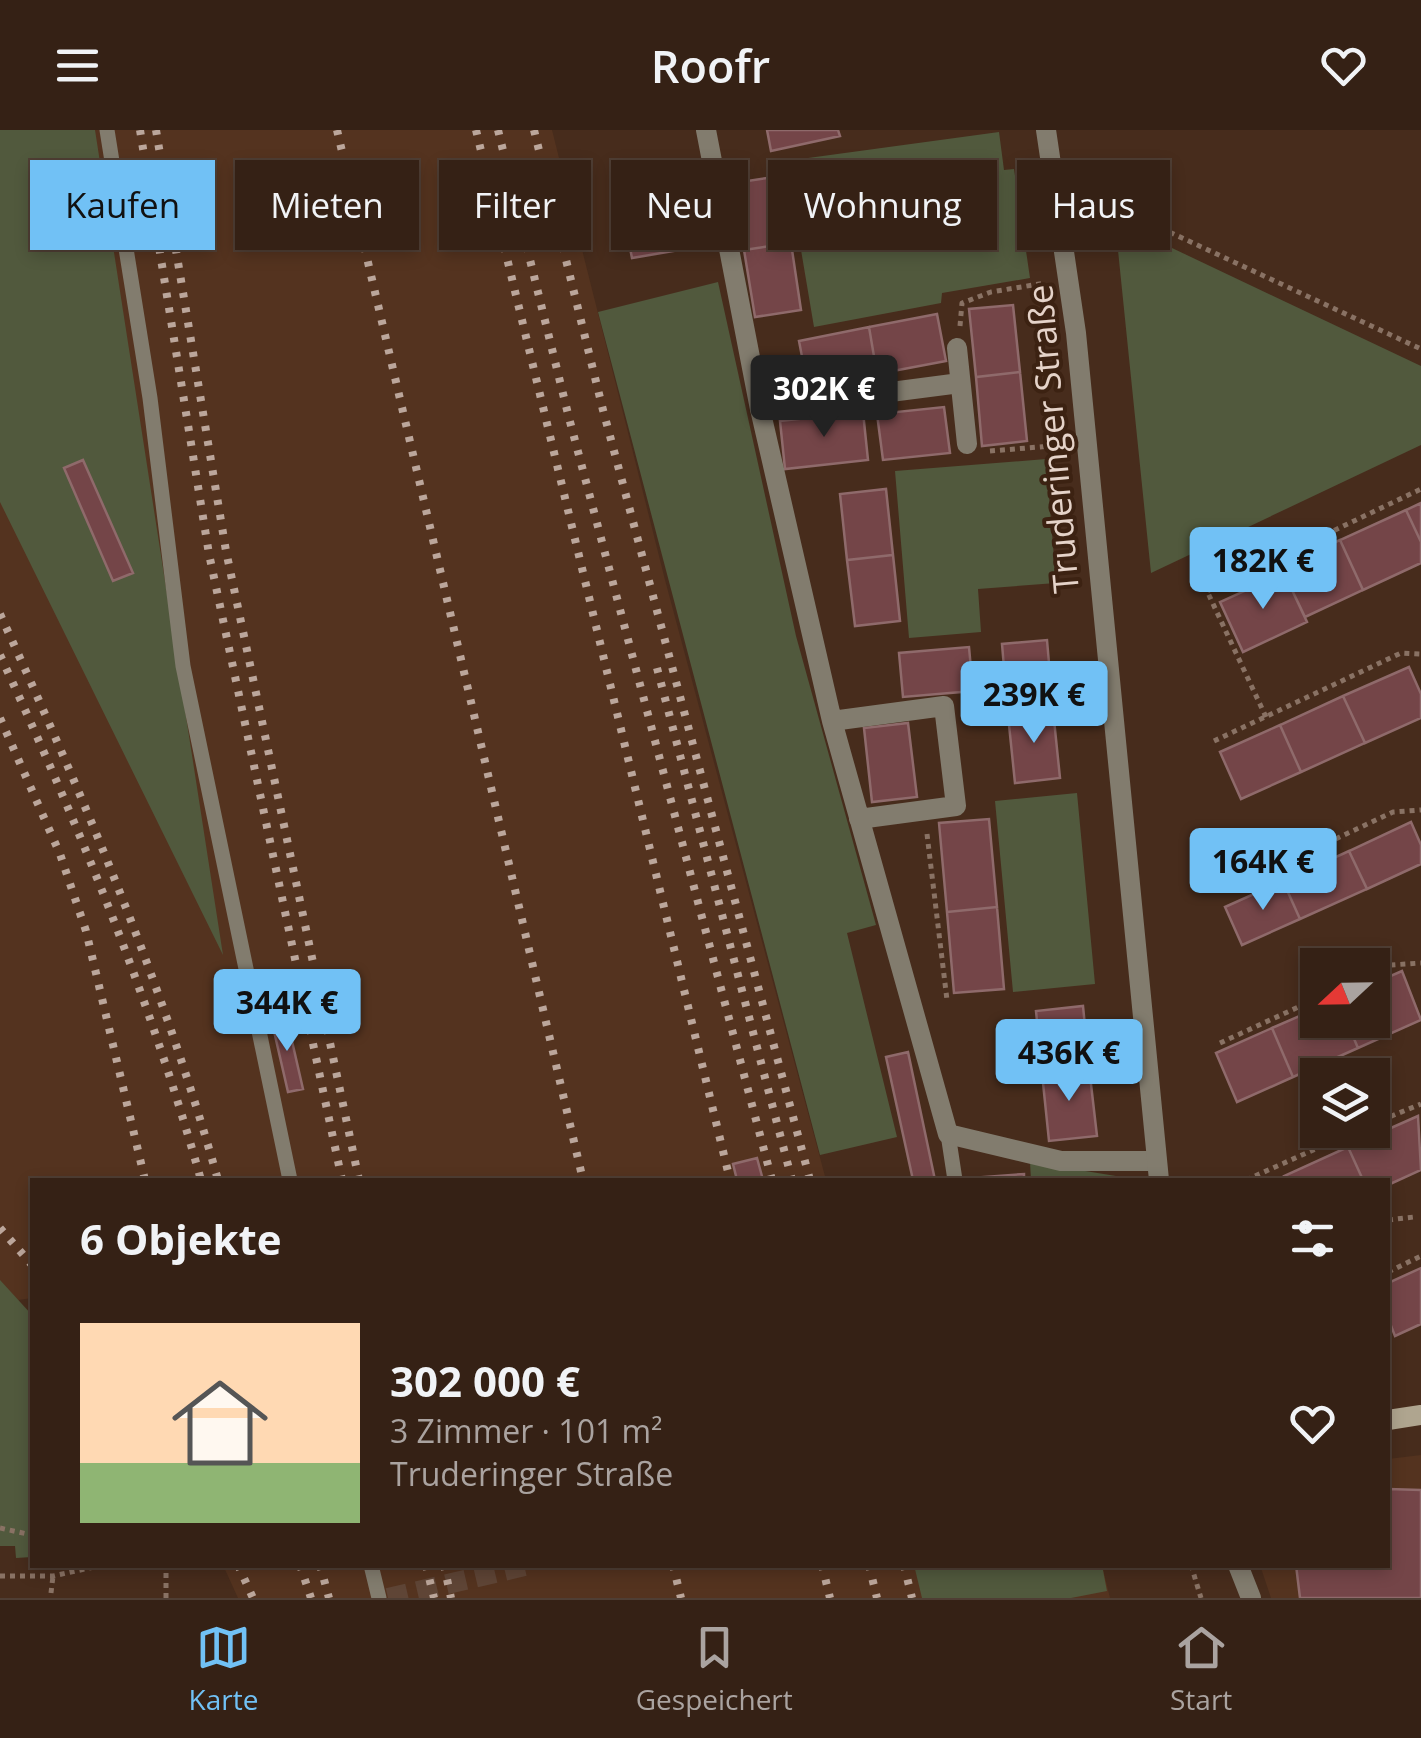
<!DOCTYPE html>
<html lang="de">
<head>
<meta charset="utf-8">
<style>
  :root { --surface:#352115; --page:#402e22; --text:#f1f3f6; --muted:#aaa3a0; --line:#4f3e34; --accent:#71c1f5 }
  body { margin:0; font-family:"Open Sans",sans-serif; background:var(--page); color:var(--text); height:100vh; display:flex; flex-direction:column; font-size:38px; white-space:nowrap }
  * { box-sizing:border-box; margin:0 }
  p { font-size:32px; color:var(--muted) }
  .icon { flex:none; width:55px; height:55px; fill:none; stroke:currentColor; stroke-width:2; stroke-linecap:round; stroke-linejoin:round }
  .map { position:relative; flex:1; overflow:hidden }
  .side { position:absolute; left:30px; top:1048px; width:1360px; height:390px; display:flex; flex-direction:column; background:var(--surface); border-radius:0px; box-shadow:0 5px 15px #0003,0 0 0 2px var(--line) }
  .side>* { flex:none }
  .guide { position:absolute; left:30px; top:30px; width:1362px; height:90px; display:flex; gap:20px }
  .needle { width:65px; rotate:248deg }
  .controls { position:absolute; left:1300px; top:818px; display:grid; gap:20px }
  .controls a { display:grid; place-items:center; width:90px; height:90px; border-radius:0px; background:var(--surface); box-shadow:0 5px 15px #0003,0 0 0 2px var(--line); font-size:50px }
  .price { position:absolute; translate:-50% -85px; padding:0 22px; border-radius:10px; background:var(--accent); color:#111; font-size:32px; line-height:65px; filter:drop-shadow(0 2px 5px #0008) }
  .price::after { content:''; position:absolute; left:50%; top:60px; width:30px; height:22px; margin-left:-15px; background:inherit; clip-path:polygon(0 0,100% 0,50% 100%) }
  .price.selected { background:#222; color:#fff }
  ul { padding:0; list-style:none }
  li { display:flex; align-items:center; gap:30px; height:250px; padding:0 50px }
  li span { display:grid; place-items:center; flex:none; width:280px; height:200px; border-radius:0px; color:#555 }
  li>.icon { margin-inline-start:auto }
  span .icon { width:120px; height:120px; fill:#fffc; stroke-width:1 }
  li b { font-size:42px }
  h2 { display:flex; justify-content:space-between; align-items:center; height:120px; padding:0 50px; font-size:42px }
  .tag { padding:0 35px; border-radius:0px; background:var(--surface); box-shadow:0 5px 15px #0003,0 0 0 2px var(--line); font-size:35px; line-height:90px }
  .tag.selected { background:var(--accent); color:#111 }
  header { display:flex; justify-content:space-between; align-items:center; height:130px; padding:0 50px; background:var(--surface); font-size:45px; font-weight:600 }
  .menu { display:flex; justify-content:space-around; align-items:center; height:140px; border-top:2px solid var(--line); background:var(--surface); font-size:28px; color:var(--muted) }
  .menu a { display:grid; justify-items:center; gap:5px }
  .menu .selected { color:var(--accent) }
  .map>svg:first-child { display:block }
  .built { fill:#54331f }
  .green { fill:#51593d }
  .building { fill:#744548; stroke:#8f6a6b; stroke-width:2.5 }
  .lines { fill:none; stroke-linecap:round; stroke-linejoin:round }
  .secondary-tunnel { stroke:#5f4536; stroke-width:20; stroke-dasharray:20 10; stroke-linecap:butt }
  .path { stroke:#897264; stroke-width:5; stroke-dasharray:5 5; stroke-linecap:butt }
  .service { stroke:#827c6e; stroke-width:15 }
  .minor { stroke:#827c6e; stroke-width:20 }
  .tertiary { stroke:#827c6e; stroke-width:20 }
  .secondary { stroke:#afa58f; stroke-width:20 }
  .rail { stroke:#bba69b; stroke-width:8; stroke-dasharray:5 10; stroke-linecap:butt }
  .labels { text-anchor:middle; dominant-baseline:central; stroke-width:8; stroke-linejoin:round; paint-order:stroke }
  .street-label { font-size:35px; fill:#e5d3c9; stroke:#3c2212 }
</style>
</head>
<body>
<header><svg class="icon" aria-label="menu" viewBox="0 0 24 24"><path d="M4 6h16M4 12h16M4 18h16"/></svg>Roofr<svg class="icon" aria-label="heart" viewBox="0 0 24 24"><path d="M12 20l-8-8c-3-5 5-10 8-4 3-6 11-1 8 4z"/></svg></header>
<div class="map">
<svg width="1421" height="1468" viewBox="0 0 1421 1468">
  <rect width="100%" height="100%" fill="#472c1c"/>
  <path class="built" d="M0,0H552L665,450L826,1050H32V1168L11,1171L0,1162Z
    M1421,1325V1468H1271L1260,1435H1388V1329Z
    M223,1435H1102L1110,1468H238Z"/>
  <path class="green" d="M0,0H95L223,825L0,372Z
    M999,2L1004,40L1014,39L1030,148L942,163L941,173L814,197L786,31Z
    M1115,91L1421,236V315L1151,443Z
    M718,152L796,506L876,795L847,803L897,1007L820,1025L598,182Z
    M1046,329L1056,453L978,459L981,502L909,508L895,341Z
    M1077,663L1095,854L1013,862L995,671Z
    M1030,1032L1116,1046L1117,1050H1031Z
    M0,1150L32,1185V1427L16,1428L15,1416H0Z
    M914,1435H1102L1107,1461L1071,1468H922Z"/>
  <path class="building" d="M767,0H838L840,6L771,21Z
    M688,33L693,56L621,68L617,44Z
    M780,46L791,113L744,120L734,53Z
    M699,91L703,116L632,128L627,103Z
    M791,113L801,180L755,187L744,120Z
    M1013,175L1020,242L976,247L969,179Z
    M937,184L946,231L877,244L869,197Z
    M869,197L877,244L808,258L799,211Z
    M1020,242L1027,311L982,316L976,247Z
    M944,277L950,323L883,330L877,284Z
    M863,282L868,330L785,339L780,291Z
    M83,330L133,443L113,451L64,338Z
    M886,359L893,425L847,430L840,364Z
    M1421,373V412L1406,380Z
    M1406,380L1421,412V433L1363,460L1340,410Z
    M1340,410L1363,460L1305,487L1281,437Z
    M893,425L900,491L855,496L847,430Z
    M1284,443L1307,492L1243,522L1220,472Z
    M1047,510L1053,580L1008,585L1002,514Z
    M969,517L973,561L903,567L899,523Z
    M1409,537L1421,564V588L1365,613L1343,566Z
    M1343,566L1365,613L1301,642L1280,595Z
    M1053,580L1060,648L1015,653L1008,585Z
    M908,593L917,667L872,672L864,598Z
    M1280,595L1301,642L1241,669L1220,622Z
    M989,689L997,777L947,782L939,693Z
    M1411,692L1421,715V734L1367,759L1349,721Z
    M1349,721L1367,759L1300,789L1283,751Z
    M1283,751L1300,789L1242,815L1225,777Z
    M997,777L1004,859L954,863L947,782Z
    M1402,841L1421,890L1358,918L1346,890H1372V854Z
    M1083,876L1089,937L1042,943L1036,881Z
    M1318,878V890H1346L1358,918L1293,947L1272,898Z
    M286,885L303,959L288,962L271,888Z
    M1272,898L1293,947L1237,972L1216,923Z
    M908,922L935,1050H913L886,927Z
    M1089,937L1097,1006L1049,1011L1042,943Z
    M1418,986L1421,1040L1388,1055V1050H1363L1348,1017Z
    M1348,1017L1363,1050H1286L1284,1046Z
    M757,1028L763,1050H737L733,1034Z
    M1024,1044V1050H972V1048Z
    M1421,1138V1194L1395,1206L1388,1188V1153Z
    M1388,1359L1421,1360V1468H1300L1296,1435H1388Z"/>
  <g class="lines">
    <path class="secondary-tunnel" d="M388,1468L529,1435"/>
    <path class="path" d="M1079,60L1421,219
      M960,196L962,173L991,162L1045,153
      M990,321L1064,315
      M1266,587L1207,461L1421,359
      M1214,611L1401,523L1421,524
      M927,704L947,870
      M1227,760L1393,682L1421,680
      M1372,843L1391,835L1421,833
      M1220,913L1318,868
      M1372,994L1421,974
      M1246,1050L1358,1000
      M1388,1090L1414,1087
      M1388,1142L1421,1126
      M0,1398L32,1405
      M1191,1435L1201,1468
      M0,1446H53L103,1435
      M51,1463L53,1446
      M166,1468V1435"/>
    <path class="service" d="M107,0L150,268L183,536L290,1050
      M948,1004L955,1050
      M371,1435L379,1468"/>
    <path class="minor" d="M706,0L760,279L832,591L948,1004L1061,1031H1156
      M957,218L967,314
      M760,279L960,253
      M832,591L944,576L956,676L859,689
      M1238,1435L1251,1468"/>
    <path class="tertiary" d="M1046,0L1076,203L1159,1050"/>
    <path class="secondary" d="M1388,1290L1421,1285"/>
    <path class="rail" d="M140,0L209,424L342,1050
      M156,0L226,421L359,1050
      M337,0L583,1050
      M476,0L730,1050
      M498,0L569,288L772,1050
      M534,0L603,280L810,1050
      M0,484C85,670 163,854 218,1050
      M0,525C79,696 150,868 201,1050
      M657,538L792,1050
      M0,588L60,724L86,801L145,1050
      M0,1098L32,1135
      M238,1435L253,1468
      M300,1435L311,1468
      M320,1435L329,1468
      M426,1435L434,1468
      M444,1435L451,1468
      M673,1435L681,1468
      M822,1435L830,1468
      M869,1435L877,1468
      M904,1435L912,1468"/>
  </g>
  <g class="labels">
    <g class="street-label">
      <text transform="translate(1052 309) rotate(-95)">Truderinger Straße</text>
    </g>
  </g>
</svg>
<div class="controls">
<a><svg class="needle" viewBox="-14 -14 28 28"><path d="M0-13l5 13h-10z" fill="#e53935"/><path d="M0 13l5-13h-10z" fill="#aaa3a0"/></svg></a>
<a><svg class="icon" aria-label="layers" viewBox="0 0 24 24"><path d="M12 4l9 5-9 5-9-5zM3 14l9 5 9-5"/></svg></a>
</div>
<b class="price selected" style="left:824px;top:310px">302K €</b>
<b class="price" style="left:1263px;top:482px">182K €</b>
<b class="price" style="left:1034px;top:616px">239K €</b>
<b class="price" style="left:1263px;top:783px">164K €</b>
<b class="price" style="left:287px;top:924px">344K €</b>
<b class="price" style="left:1069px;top:974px">436K €</b>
<div class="guide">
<a class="tag selected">Kaufen</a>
<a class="tag">Mieten</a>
<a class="tag">Filter</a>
<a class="tag">Neu</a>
<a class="tag">Wohnung</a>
<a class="tag">Haus</a>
</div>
<section class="side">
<h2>6 Objekte<svg class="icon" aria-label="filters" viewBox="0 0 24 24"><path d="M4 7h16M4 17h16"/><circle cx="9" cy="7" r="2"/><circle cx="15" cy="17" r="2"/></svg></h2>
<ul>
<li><span style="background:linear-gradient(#ffd9b3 70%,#8fb573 0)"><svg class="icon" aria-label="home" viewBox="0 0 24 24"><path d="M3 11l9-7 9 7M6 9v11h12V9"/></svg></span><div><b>302 000 €</b><p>3 Zimmer · 101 m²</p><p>Truderinger Straße</p></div><svg class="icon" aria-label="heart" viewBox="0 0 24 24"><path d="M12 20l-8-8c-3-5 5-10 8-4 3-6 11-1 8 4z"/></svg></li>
</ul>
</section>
</div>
<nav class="menu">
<a class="selected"><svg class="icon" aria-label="map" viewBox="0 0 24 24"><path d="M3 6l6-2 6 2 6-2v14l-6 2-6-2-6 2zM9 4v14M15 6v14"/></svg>Karte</a>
<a><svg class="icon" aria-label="saved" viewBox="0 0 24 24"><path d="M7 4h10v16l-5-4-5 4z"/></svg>Gespeichert</a>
<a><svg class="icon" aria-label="home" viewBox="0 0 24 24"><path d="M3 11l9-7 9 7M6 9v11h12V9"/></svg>Start</a>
</nav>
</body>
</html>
